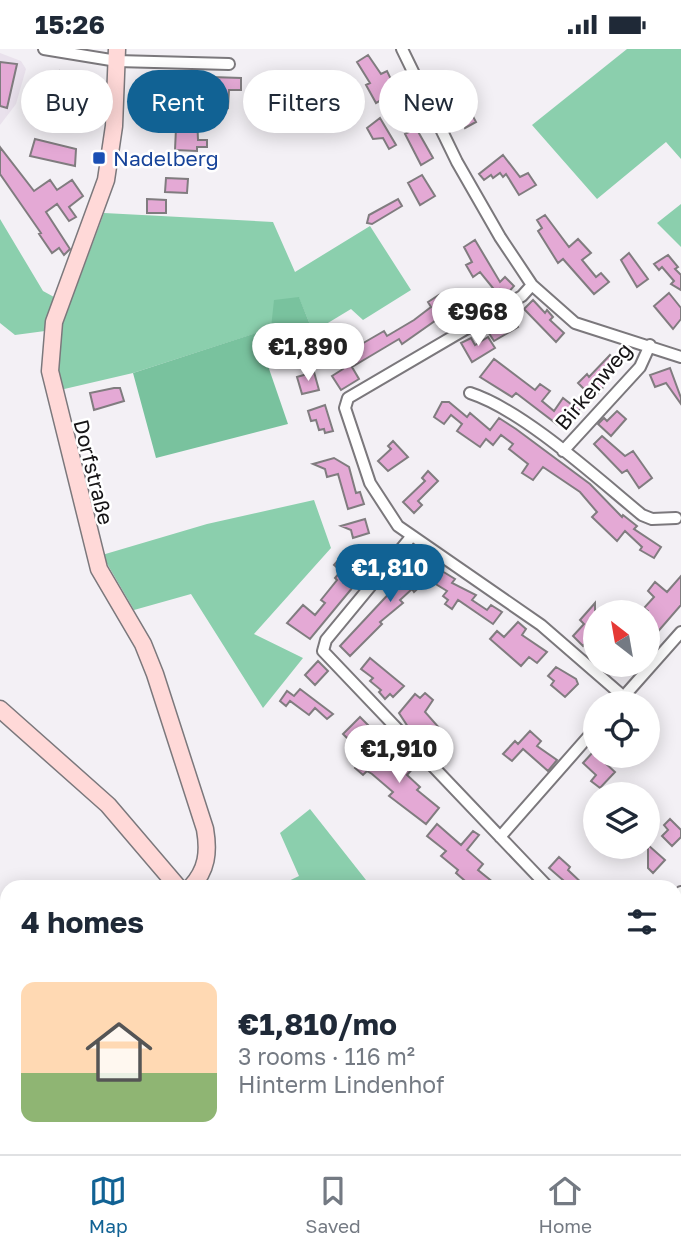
<!DOCTYPE html>
<html lang="en">
<head>
<meta charset="utf-8">
<style>
  :root { --surface:#fff; --page:#f2f2f3; --text:#1f2937; --muted:#747a83; --line:#e0e1e3; --accent:#116294 }
  body { margin:0; font-family:"Golos Text",sans-serif; background:var(--page); color:var(--text); height:100vh; display:flex; flex-direction:column; font-size:26px; white-space:nowrap }
  * { box-sizing:border-box; margin:0 }
  p { font-size:23px; color:var(--muted) }
  .icon { flex:none; width:38px; height:38px; fill:none; stroke:currentColor; stroke-width:2; stroke-linecap:round; stroke-linejoin:round }
  .map { position:relative; flex:1; overflow:hidden }
  .side { position:absolute; left:0px; top:831px; width:682px; height:275px; display:flex; flex-direction:column; background:var(--surface); border-radius:21px 21px 0 0; box-shadow:0 4px 18px #0003 }
  .side>* { flex:none }
  .guide { position:absolute; left:21px; top:21px; width:640px; height:63px; display:flex; gap:14px }
  .needle { width:46px; rotate:329deg }
  .tools { position:absolute; left:583px; top:551px; display:grid; gap:14px }
  .tools a { display:grid; place-items:center; width:77px; height:77px; border-radius:50%; background:var(--surface); box-shadow:0 4px 18px #0003; font-size:35px }
  .price { position:absolute; translate:-50% -60px; padding:0 16px; border-radius:24px; background:#fff; color:#222; font-size:23px; line-height:46px; filter:drop-shadow(0 2px 4px #0008) }
  .price::after { content:''; position:absolute; left:50%; top:42px; width:21px; height:16px; margin-left:-10px; background:inherit; clip-path:polygon(0 0,100% 0,50% 100%) }
  .price.active { background:var(--accent); color:#fff }
  ul { padding:0; list-style:none }
  li { display:flex; align-items:center; gap:21px; height:175px; padding:0 21px }
  li+li { border-top:2px solid var(--line) }
  li span { display:grid; place-items:center; flex:none; width:196px; height:140px; border-radius:14px; color:#555 }
  li>.icon { margin-inline-start:auto }
  span .icon { width:84px; height:84px; fill:#fffc; stroke-width:1 }
  li b { font-size:30px }
  h2 { display:flex; justify-content:space-between; align-items:center; height:84px; padding:0 21px; font-size:30px }
  .tag { padding:0 24px; border-radius:32px; background:var(--surface); box-shadow:0 4px 18px #0003; font-size:24px; line-height:63px }
  .tag.active { background:var(--accent); color:#fff }
  .status { display:flex; justify-content:space-between; align-items:center; height:49px; padding:0 35px; background:var(--surface); direction:ltr }
  .status svg { height:19px; fill:currentColor }
  .tabs { display:flex; justify-content:space-around; align-items:center; height:98px; border-top:2px solid var(--line); background:var(--surface); font-size:19px; color:var(--muted) }
  .tabs a { display:grid; justify-items:center; gap:4px }
  .tabs .active { color:var(--accent) }
  .map>svg:first-child { display:block }
  .industrial { fill:#f4e5d2 }
  .built { fill:#e9e1ec }
  .green { fill:#8bcfad }
  .forest { fill:#79c29e }
  .building { fill:#e4a9d5; stroke:#807c7f; stroke-width:2 }
  .lines { fill:none; stroke-linecap:round; stroke-linejoin:round }
  .street-casing { stroke:#7b787c; stroke-width:14 }
  .secondary-casing { stroke:#7b787c; stroke-width:19 }
  .street { stroke:#fff; stroke-width:10 }
  .secondary { stroke:#ffd9d8; stroke-width:16 }
  .transit-dot { fill:#1a4fb4; stroke:#fff; stroke-width:2.5 }
  .labels { text-anchor:middle; dominant-baseline:central; stroke-width:5; stroke-linejoin:round; paint-order:stroke }
  .transit-label { font-size:21px; fill:#164399; stroke:#fff; text-anchor:start }
  .street-label { font-size:21px; fill:#161416; stroke:#fff }
</style>
</head>
<body>
<div class="status"><b>15:26</b><svg viewBox="0 0 49 12"><path d="M0 12V9h3v3zM5 12V6h3v6zM10 12V3h3v9zM15 12V0h3v12zM26 1h20v11H26zM47 4h2v5h-2z"/></svg></div>
<div class="map">
<svg width="681" height="1105" viewBox="0 0 681 1105">
  <rect width="100%" height="100%" fill="#f3f0f5"/>
  <path class="industrial" d="M0,958L7,973V1099H36L39,1105H0Z
    M681,1070V1105H604L603,1099H676V1071Z"/>
  <path class="built" d="M0,4L21,12L26,20L16,55L0,76Z"/>
  <path class="green" d="M627,0H681V110L666,93L597,150L532,76Z
    M681,155V198L657,174Z
    M104,164L273,173L295,223L370,177L411,241L363,271L351,260L313,283L299,249L272,279L133,324L60,341L58,303L61,279Z
    M0,170L43,242L54,248L45,282L15,286L0,274Z
    M314,451L331,499L254,585L303,609L263,659L191,545L134,561L102,506L207,475Z
    M310,760L366,831L372,838H276L299,827L280,784Z
    M368,1099H603L604,1105H369Z"/>
  <path class="forest" d="M299,248L313,283L266,311L288,375L156,409L133,324L271,279L274,251Z"/>
  <path class="building" d="M368,6L381,25L387,22L402,53L391,58L386,48L376,54L366,36L370,34L357,13Z
    M0,13L17,15L7,59L0,57Z
    M60,22L79,26L78,45L55,38Z
    M150,26L241,29V41H229L228,59L206,54V47H200L201,41L153,39V50L131,49L136,32L149,33Z
    M462,47L476,73L465,79L454,51Z
    M33,52L78,63L77,80L29,68Z
    M159,64L197,66L198,91H207V98H197V102L175,101L176,79H158Z
    M380,69L396,96L389,100L383,89L373,90L367,79Z
    M416,79L433,109L421,116L405,85Z
    M35,90L76,100L75,117L30,107Z
    M0,98L34,142L50,131L57,141L72,131L83,147L69,158L76,168L69,172L57,155L46,163L70,200L64,206L59,199L52,204L39,185L41,184L0,125Z
    M503,106L520,128L528,124L536,136L519,146L506,125L503,128L500,124L493,129L491,126L484,131L479,125Z
    M422,126L435,147L420,156L408,134Z
    M166,129L188,130L187,144L165,143Z
    M147,150L166,151V164H147Z
    M398,150L402,157L372,175L367,174L369,166Z
    M545,166L569,198L578,190L591,204L582,211L596,228L601,224L609,233L594,245L563,210L558,214L538,182L542,179L537,171Z
    M475,191L500,233L505,228L514,237L506,246L500,240L497,244L480,223L473,228L466,216L472,213L464,198Z
    M629,204L648,230L637,238L621,211Z
    M668,206L678,218L675,220L681,226V241L671,235L674,232L662,218L659,221L654,215Z
    M669,244L681,259V270L673,280L654,257Z
    M439,246L449,262L402,295L399,290L352,318L359,330L341,341L332,327L343,320L340,314L356,305L353,300L384,282L387,287L414,271L431,258L428,253Z
    M533,251L545,264L547,261L553,268L550,271L564,284L556,293L524,260Z
    M510,264L518,278L494,292L485,278Z
    M488,288L495,299L472,313L461,294L471,289L475,296Z
    M610,306L619,314L605,330L607,332L602,340L589,354L586,352L572,370L566,365L558,376L516,344L512,348L480,328L494,310L535,341L540,335L550,342L542,352L554,362L563,349L572,356L586,342L578,334L587,325L589,328Z
    M670,319L681,349V355L666,334L655,338L650,326Z
    M314,323L319,341L302,345L297,328Z
    M114,339H120L124,352L94,361L90,344Z
    M442,353H449L467,368L470,364L490,381L499,369L516,380L590,435L622,468L623,466L637,477L634,480L661,498L654,509L640,501L642,498L625,482L617,492L592,468L597,463L580,443L543,418L533,431L522,424L528,415L509,400L513,395L501,386L493,396L486,390L480,398L457,382L462,375L451,366L444,375L434,368Z
    M325,356L333,382L325,384L324,380L319,381L316,371L311,372L308,362Z
    M617,362L626,370L611,387L598,375L604,369L607,372Z
    M602,387L625,407L633,402L652,429L639,439L627,421L622,424L594,395Z
    M393,392L408,408L388,422L378,412L391,400L388,397Z
    M334,409L349,418L356,444L360,443L364,455L348,460L338,425L327,428L325,420L313,415Z
    M428,422L438,432L418,452L422,456L414,464L403,453L425,432L422,429Z
    M365,470L369,484L353,489L351,481L341,477Z
    M417,508L437,529L432,537L425,533L414,543L412,540L400,551L403,554L380,573L382,575L350,607L340,597L410,522L406,518Z
    M340,509L351,517L347,522L358,532L310,590L287,574L303,556L315,566L325,554L321,551L337,531L335,529L341,522L334,516Z
    M442,522L455,530L452,534L476,546L472,551L487,561L491,556L502,563L493,575L458,551L452,560L445,555L448,551L443,547L447,542L434,534Z
    M681,527V556L648,594V562L644,559L654,548L648,542L655,533L667,543Z
    M595,554V568L590,574L595,578V600L587,592L583,597L573,587L584,575L580,571Z
    M518,573L526,580L522,586L547,603L537,614L529,608L521,617L490,590L497,582L504,588Z
    M370,609L404,637L393,648L390,645L385,650L379,643L381,641L370,632L373,629L361,620Z
    M318,612L328,622L315,636L305,626Z
    M556,618L576,630L578,635L565,648L551,636L554,632L548,627Z
    M300,640L333,665L327,670L315,659L309,666L290,652L286,657L280,652L287,642L294,647Z
    M425,644L433,651L425,663L441,681L430,694L414,680L412,684L399,664L415,645L420,649Z
    M360,668L373,681L370,684L383,695L376,703L356,684L349,691L343,685Z
    M530,682L541,692L537,697L557,711L548,722L523,700L512,712L503,705L515,692L518,695Z
    M372,700L399,722L408,712L414,718L407,726L420,738L417,741L439,759L426,775L389,747L393,743L372,725L367,722L363,726L355,719Z
    M593,703L615,723L600,739L591,732L596,726L583,714Z
    M670,770L681,781V788L672,797L662,787L668,781L664,776Z
    M437,775L461,796L473,782L479,786L467,801L483,815L478,821L499,838H472L456,824L458,821L441,807L446,802L427,787Z
    M648,796L665,811L653,824L648,819Z
    M559,808L570,818L568,821L586,838H571L549,819Z"/>
  <g class="lines">
    <g class="street-casing">
      <path id="street" d="M44,0L117,12L229,15
        M402,0L457,113L500,188L532,236L575,274L681,308
        M532,236L522,247L348,349L345,359L370,434L398,477L541,576L624,648
        M470,344C523,361 597,429 642,466L652,470L676,469
        M563,402L640,318L650,296
        M411,488L326,591L323,602L548,838
        M618,654L681,583
        M500,788L595,680
        M676,849L681,843
        M233,1105L245,1099"/>
    </g>
    <g class="secondary-casing">
      <path id="secondary" d="M117,0L114,77L106,131L54,273L50,322L99,520L143,595L155,625L205,780C209,803 207,821 191,838
        M0,660L108,756L178,838
        M676,966H681
        M342,1099L345,1105"/>
    </g>
    <use href="#street" class="street"/>
    <use href="#secondary" class="secondary"/>
  </g>
  <rect class="transit-dot" x="92" y="102" width="14" height="14" rx="3.5"/>
  <g class="labels">
    <g class="transit-label">
      <text x="113" y="109">Nadelberg</text>
    </g>
    <g class="street-label">
      <text transform="translate(593 337) rotate(-50)">Birkenweg</text>
      <text transform="translate(94 423) rotate(76)">Dorfstraße</text>
    </g>
  </g>
</svg>
<div class="tools">
<a><svg class="needle" viewBox="-14 -14 28 28"><path d="M0-13l5 13h-10z" fill="#e53935"/><path d="M0 13l5-13h-10z" fill="#747a83"/></svg></a>
<a><svg class="icon" aria-label="locate" viewBox="0 0 24 24"><circle cx="12" cy="12" r="6"/><path d="M12 2v4M12 18v4M2 12h4M18 12h4"/></svg></a>
<a><svg class="icon" aria-label="layers" viewBox="0 0 24 24"><path d="M12 4l9 5-9 5-9-5zM3 14l9 5 9-5"/></svg></a>
</div>
<b class="price" style="left:478px;top:299px">€968</b>
<b class="price" style="left:308px;top:334px">€1,890</b>
<b class="price active" style="left:390px;top:555px">€1,810</b>
<b class="price" style="left:399px;top:736px">€1,910</b>
<div class="guide">
<a class="tag">Buy</a>
<a class="tag active">Rent</a>
<a class="tag">Filters</a>
<a class="tag">New</a>
</div>
<section class="side">
<h2>4 homes<svg class="icon" aria-label="filters" viewBox="0 0 24 24"><path d="M4 7h16M4 17h16"/><circle cx="9" cy="7" r="2"/><circle cx="15" cy="17" r="2"/></svg></h2>
<ul>
<li><span style="background:linear-gradient(#ffd9b3 65%,#8fb573 0)"><svg class="icon" aria-label="home" viewBox="0 0 24 24"><path d="M3 11l9-7 9 7M6 9v11h12V9"/></svg></span><div><b>€1,810/mo</b><p>3 rooms · 116 m²</p><p>Hinterm Lindenhof</p></div></li>
</ul>
</section>
</div>
<nav class="tabs">
<a class="active"><svg class="icon" aria-label="map" viewBox="0 0 24 24"><path d="M3 6l6-2 6 2 6-2v14l-6 2-6-2-6 2zM9 4v14M15 6v14"/></svg>Map</a>
<a><svg class="icon" aria-label="saved" viewBox="0 0 24 24"><path d="M7 4h10v16l-5-4-5 4z"/></svg>Saved</a>
<a><svg class="icon" aria-label="home" viewBox="0 0 24 24"><path d="M3 11l9-7 9 7M6 9v11h12V9"/></svg>Home</a>
</nav>
</body>
</html>
